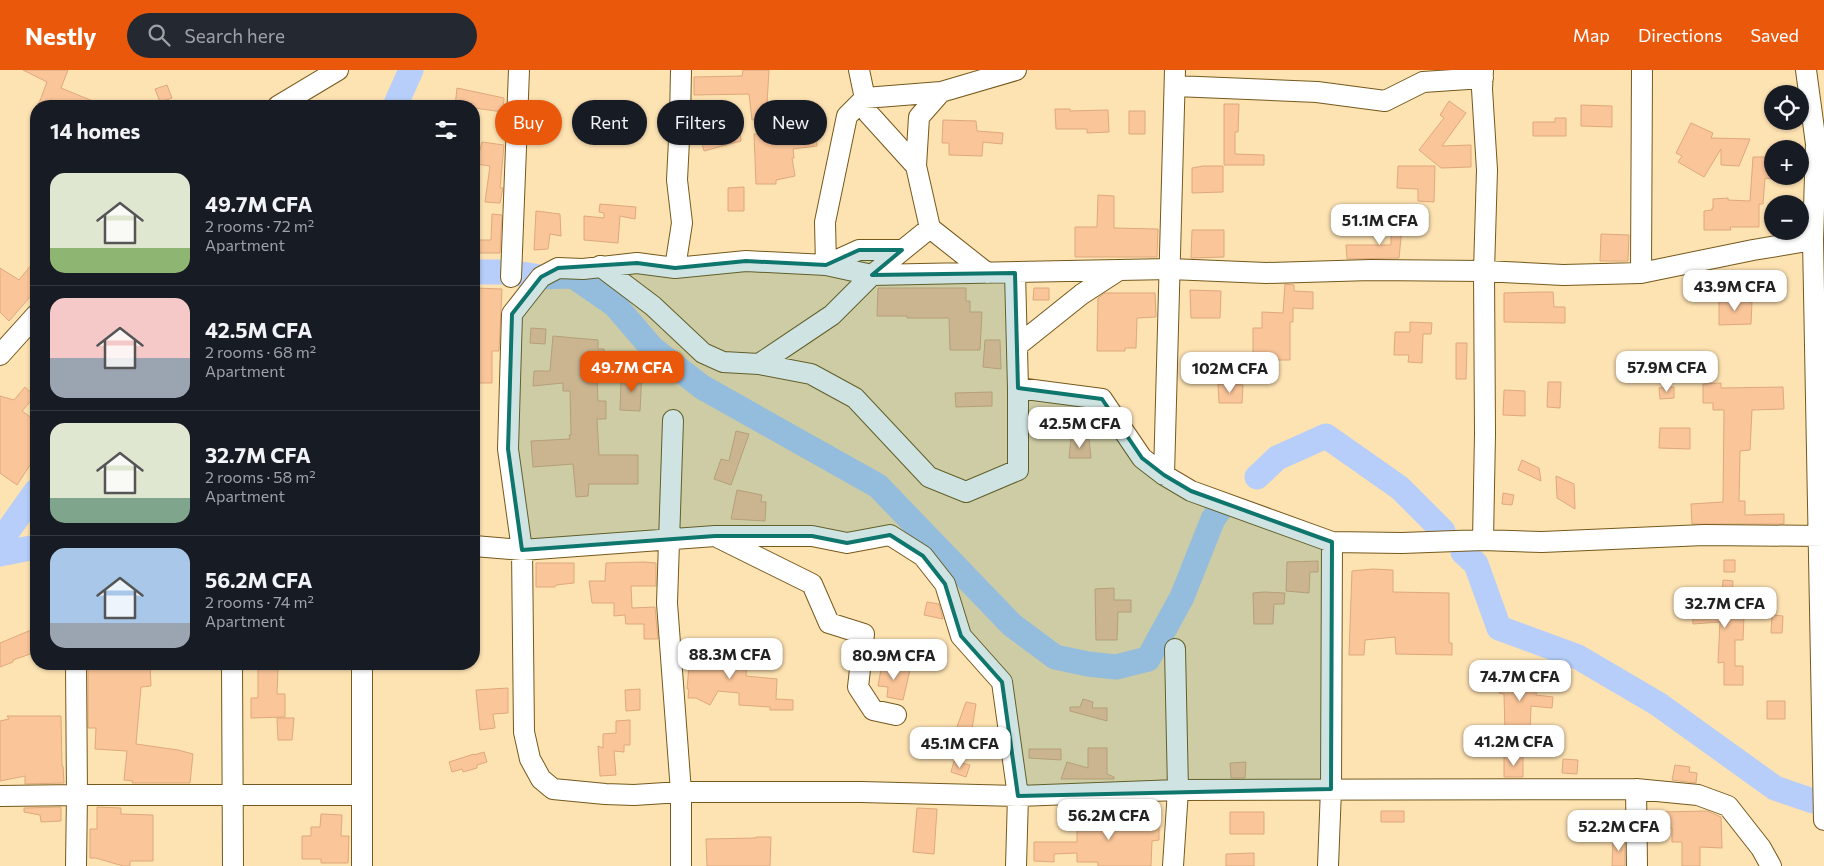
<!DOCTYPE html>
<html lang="en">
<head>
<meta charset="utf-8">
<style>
  :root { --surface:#171b24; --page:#242831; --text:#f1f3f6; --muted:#9ea1a6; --line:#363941; --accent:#ea580c }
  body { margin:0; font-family:Commissioner,sans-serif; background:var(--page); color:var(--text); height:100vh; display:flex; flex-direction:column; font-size:19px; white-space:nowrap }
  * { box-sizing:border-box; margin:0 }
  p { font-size:16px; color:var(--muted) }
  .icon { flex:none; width:28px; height:28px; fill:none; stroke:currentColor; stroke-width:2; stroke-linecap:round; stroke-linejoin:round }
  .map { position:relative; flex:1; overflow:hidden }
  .side { position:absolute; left:30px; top:30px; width:450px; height:570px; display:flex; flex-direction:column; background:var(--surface); border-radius:20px; box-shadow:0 1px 4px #0004 }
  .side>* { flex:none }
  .guide { position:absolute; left:495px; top:30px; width:475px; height:45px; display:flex; gap:10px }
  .fabs { position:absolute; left:1764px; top:15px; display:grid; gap:10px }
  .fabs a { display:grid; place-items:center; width:45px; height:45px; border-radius:50%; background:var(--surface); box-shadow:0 1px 4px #0004; font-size:25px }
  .price { position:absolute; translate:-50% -42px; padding:0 11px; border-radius:10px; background:#fff; color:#222; font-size:16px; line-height:32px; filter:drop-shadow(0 1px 2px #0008) }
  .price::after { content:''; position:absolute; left:50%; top:30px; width:15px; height:11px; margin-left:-8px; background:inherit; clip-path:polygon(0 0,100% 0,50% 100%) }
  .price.on { background:var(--accent); color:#fff }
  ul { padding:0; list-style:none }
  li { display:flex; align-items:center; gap:15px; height:125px; padding:0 20px }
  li+li { border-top:1px solid var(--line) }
  li span { display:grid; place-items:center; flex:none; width:140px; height:100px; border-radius:15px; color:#555 }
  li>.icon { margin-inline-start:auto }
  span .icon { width:60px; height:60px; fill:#fffc; stroke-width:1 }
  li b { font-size:21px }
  h2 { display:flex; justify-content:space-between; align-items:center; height:60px; padding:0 20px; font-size:21px }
  .tag { padding:0 18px; border-radius:22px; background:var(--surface); box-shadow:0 1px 4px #0004; font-size:18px; line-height:45px }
  .tag.on { background:var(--accent); color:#fff }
  header { display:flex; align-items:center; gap:30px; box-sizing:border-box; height:70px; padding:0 25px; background:var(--accent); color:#fff }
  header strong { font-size:24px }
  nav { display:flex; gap:28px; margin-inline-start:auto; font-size:18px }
  .search { width:350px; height:45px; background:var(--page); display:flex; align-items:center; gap:12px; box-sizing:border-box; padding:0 18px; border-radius:28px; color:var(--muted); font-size:19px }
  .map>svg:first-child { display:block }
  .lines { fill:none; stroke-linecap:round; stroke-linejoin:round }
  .river { stroke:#b6cef9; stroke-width:25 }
  .building { fill:#f9c599; stroke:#dea97c }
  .minor-casing { stroke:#76591b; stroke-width:22 }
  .minor { stroke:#fff; stroke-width:20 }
  .marked { fill:#0f766e; fill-opacity:0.2; stroke:#0f766e; stroke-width:4; stroke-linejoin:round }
</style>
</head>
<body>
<header>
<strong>Nestly</strong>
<div class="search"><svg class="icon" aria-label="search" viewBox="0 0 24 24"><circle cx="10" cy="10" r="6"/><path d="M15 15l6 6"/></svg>Search here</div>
<nav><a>Map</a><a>Directions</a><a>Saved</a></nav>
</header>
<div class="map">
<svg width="1824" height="796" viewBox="0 0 1824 796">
  <rect width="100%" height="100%" fill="#fde2b2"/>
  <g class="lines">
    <path class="river" d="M395,36L411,0
      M474,202H508L541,207L573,206L615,235L652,278L702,317L878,416L1012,555L1055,587L1088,594L1116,597L1148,589L1182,527L1213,449L1223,435
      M1257,407L1277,388L1326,366L1400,418L1443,461
      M0,472L36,421
      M1463,482L1476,494L1499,558L1578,587L1658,634L1775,718L1813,731
      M0,484L36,477"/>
  </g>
  <path class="building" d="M23,0H68L61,18L105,36H38L47,12Z
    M743,0H769L767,34H813V40L752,50L749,24L694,25V7L742,6Z
    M167,15L172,28L160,32L155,19Z
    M457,18L504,28L503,42L474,38V36H455Z
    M1449,31L1466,43L1442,76L1471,75V97L1441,98L1419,80L1444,48L1440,45Z
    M1224,34H1239L1238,62H1235V84L1264,85V95H1224Z
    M1581,35L1612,36V57L1581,56Z
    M1055,39H1070V41L1108,40L1109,62L1087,63V59H1056Z
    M1129,41H1145V64H1129Z
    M738,46L741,71L704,81L698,58L719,54V51Z
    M1555,48H1566V66H1533V52H1555Z
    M943,50L976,51L977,61L1003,63L1002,74L983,72L982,86L949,85V73H942Z
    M1691,53L1713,63L1711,68L1750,69L1739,96L1721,95V79L1704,107L1678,92L1682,86L1676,83Z
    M816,61L817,76L793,79L794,88H792L795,106L776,110V114H756L754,64Z
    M482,72L504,75L500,118H503L500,133L485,132L490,96L476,94Z
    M1753,87H1772V109L1765,108L1763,134H1759V157H1730L1731,160H1704V141L1712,140V138H1713V129L1728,128V130L1750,131Z
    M1203,96H1223V122L1192,123V98Z
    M1398,96H1435L1434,132L1418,131V119L1397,118Z
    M744,117V141H728V118Z
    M1098,125L1114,126V158L1158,159L1157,187H1075V157H1097Z
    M600,134L636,137L635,149L620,146L618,173L584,170V146L604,148V143L599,142Z
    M536,141L560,144L561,166L550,164L548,179L534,180Z
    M492,144L502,145L500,183H474V170H491Z
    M1391,147L1403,148L1399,188L1347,189L1346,175H1391Z
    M1192,160H1224V187L1191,188Z
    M1601,164L1629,165L1628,191H1600Z
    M36,189V220L9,251L0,242V198L19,210Z
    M1285,214L1294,215V221L1313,222V239L1293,238V252H1290V290H1253V258H1262V242L1283,243Z
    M474,218L502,219L499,281H492V313H474Z
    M878,218H966V231H970V242H982L980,280H950L949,248H907V246H877Z
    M1034,218H1049V230H1033Z
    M1190,220L1221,221L1220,248H1191Z
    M1541,222H1553L1554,237H1565V253L1504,252V223Z
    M1105,223H1155L1156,247L1137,248L1136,278H1125V281H1097L1098,228Z
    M1721,229H1749L1748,232H1752L1751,254L1719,255V232H1721Z
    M1410,252L1432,253L1431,264H1423L1422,293L1408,292L1409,285H1394L1395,262H1410Z
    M531,258L546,259L545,274L530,273Z
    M553,266L598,270V279H604V309H597L598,331H606V349H597L599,385H638V414H589L588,426L576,427L573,394L533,397L531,371L570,369L569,365H571L570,321H563V313L533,316L534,301H550Z
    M985,270H1000L1001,299L983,297Z
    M1456,273H1467L1466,309H1456Z
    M630,301L642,302L640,341L620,340L621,312H629Z
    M1548,312H1561L1560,338L1547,337Z
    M1721,313V318L1783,317L1784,339L1752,340L1750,380L1740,381L1739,431H1745V445L1784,444V454H1692L1691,434L1723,432L1724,340H1713V333H1703V314Z
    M1218,314L1243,315L1242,333H1219Z
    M25,317L35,326L22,341L36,351V386L17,415L0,403V326L14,330Z
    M1674,317V328L1660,329L1659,318Z
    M1504,320L1525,321V346L1503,345Z
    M992,322V336L956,337L955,323Z
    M1660,358H1690V379L1659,378Z
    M736,361L749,364L731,415L714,409L721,389L729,391Z
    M1071,368L1089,369L1091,388H1069Z
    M1522,390L1539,398L1541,411L1518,400Z
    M1556,406L1574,414L1575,439L1557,428Z
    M737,420L762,425L761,432H766L765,451L731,449Z
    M1503,423L1514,425L1512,435L1502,434Z
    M1724,490H1735V502H1724Z
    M1318,491V502H1310L1309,523L1286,521L1287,492Z
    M644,492L656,493V516H631L632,538L655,537L658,569H644V554H626L625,545L614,546V533H592L589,511H605L606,493Z
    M536,493H574V513L556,515L555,517H536Z
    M1373,499L1393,500V522L1449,523V573H1452V585L1396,584L1395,567L1365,570L1364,585H1349L1352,501Z
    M1723,510L1733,511L1732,533H1746V546H1744L1743,570H1735V596H1743V615H1724V592L1718,593L1720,552L1693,554L1692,531L1722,529Z
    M1114,518V530H1131V542H1118L1117,570H1096L1095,519Z
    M1264,522L1285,523L1284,534H1274L1273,554H1254L1253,523Z
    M927,532L939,534L943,549L924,545Z
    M1772,545L1783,546L1782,563H1771Z
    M36,558V582L13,590V592L0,597V573Z
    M908,572L926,576L922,592L905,588Z
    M690,576L723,581V583L747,586L746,606L777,609L776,629L793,630V640H770V637L739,635V623L718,621L710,635L696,628H688L689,619H687L689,596L686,595Z
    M88,594H150L151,616L141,617L136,674L178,680L193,684L190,713H132L133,711L124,710L127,681L95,679L96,658H88Z
    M261,594H276V598H278L277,624H285V647L251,648V628H258V599H261Z
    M882,594L910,600L903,630L887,627L888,617L878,616Z
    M1499,602H1513V610L1537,611L1536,625L1553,627L1552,638L1531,636L1530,662H1505L1504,624L1499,623Z
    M508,618V643L493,644L495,658L480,660L476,620Z
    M640,619V640L626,641L625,620Z
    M1083,629L1093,632L1092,638H1107V651L1070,641V637H1080Z
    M1767,631H1785V649H1767Z
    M966,632L976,634L972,659L979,661L976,671L954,665Z
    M7,646H61L62,696H63L64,713L25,714V706L0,711V651L9,649Z
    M277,648H294L292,670H278Z
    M630,650V675H624V682L614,681L616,705L600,706L598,676L603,678V664L616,663V651Z
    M1088,678H1107V704L1114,707V709H1061L1067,692L1088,698Z
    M1029,679H1061V690L1029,688Z
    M484,682L487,692L477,695V698L463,702L462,699L452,702L449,692L474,684V685Z
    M1523,686V707H1504V687Z
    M1563,689L1578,690L1577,704L1562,703Z
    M954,691L970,695L966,707L951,702Z
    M1246,692L1245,708H1231L1230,693Z
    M1675,695L1690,697L1689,702L1697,703L1696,713L1672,710Z
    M61,737V751L41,752L40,745L24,742V738Z
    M97,737L121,738V744L153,745V791H130V796H123L96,788H90V759H97Z
    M917,738L937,739L934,784L913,782Z
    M1139,740V743L1159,742V770L1152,771L1151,796H1098V792H1077V783L1054,784V792L1034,791V772H1077V753H1114L1113,741Z
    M1381,741H1404V752H1381Z
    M1707,741L1721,747L1722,778L1700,777V796H1682V772H1672V758H1661V742Z
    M1230,742H1264V764H1230Z
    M321,744L342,745L341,766H349L348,793H321V789H302V766H311V757H320Z
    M756,767H771L770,796H707L706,769L756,768Z
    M1613,768L1625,769V796H1612Z
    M1254,783V796H1226V784Z"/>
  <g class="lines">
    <g class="minor-casing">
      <path id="minor" d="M681,0L680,50L677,110L682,153L675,198L637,193L583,199L558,198L541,207L512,244L508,379L522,480L524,662L530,689L541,709L553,719L605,724L634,725L681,722H861L1018,726L1178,720L1636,719L1698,725L1728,736L1761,778L1771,796
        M859,0L868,43L916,96L930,158L987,203
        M1483,0L1482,19L1487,100L1484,201L1485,364L1483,470L1542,472L1704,465L1824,466
        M1806,0L1816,74L1813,170L1824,750
        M1175,16L1317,22L1385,31L1423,12L1483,8
        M278,36L338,0
        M916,96L919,47L941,22
        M902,180H859L826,195L825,152L847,46L865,28L941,22L1016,0
        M600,196L653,236L703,283L723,292L759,294L832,245L872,205L1170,199L1266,203L1371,200L1484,201L1563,205L1641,203L1753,180L1813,170
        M675,198L746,191L826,195L872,205L930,158
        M1015,203L1018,318L1102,329L1142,388L1164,405L1191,421L1332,472L1331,719L1328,796
        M1641,203L1642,0
        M511,207L519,0
        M1017,276L1082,224L1119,200
        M0,285L36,245
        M759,294L811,304L855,328L929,407L966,422L1018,400V318
        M673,350L667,533L681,722V796
        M1164,405L1175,0
        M719,468L812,514L829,553L864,564L858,617L873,640L896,645
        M1332,472L1402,473L1483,470
        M474,476L522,480L715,466H812L847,473L890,465L923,486L945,514L961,566L1002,612L1018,726L1016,796
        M232,594L233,796
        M362,594V796
        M1636,719L1637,796
        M0,726L77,725L76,594
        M76,796L77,725H362
        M1173,796L1178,720L1175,579"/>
    </g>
    <use href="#minor" class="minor"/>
  </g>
  <path class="marked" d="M859,180H902L872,205L1015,203L1018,318L1102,329L1142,388L1164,405L1191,421L1332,472L1331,719L1018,726L1002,612L961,566L945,514L923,486L890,465L847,473L812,466H715L522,480L508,379L512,244L541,207L558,198L637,193L675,198L746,191L826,195Z"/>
</svg>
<div class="fabs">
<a><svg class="icon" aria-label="locate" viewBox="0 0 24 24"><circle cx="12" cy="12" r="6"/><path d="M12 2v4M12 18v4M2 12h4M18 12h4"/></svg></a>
<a>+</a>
<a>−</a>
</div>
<b class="price" style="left:1380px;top:176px">51.1M CFA</b>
<b class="price" style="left:1735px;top:242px">43.9M CFA</b>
<b class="price on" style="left:632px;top:323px">49.7M CFA</b>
<b class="price" style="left:1667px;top:323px">57.9M CFA</b>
<b class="price" style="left:1230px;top:324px">102M CFA</b>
<b class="price" style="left:1080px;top:379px">42.5M CFA</b>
<b class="price" style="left:1725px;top:559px">32.7M CFA</b>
<b class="price" style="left:730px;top:610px">88.3M CFA</b>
<b class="price" style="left:894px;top:611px">80.9M CFA</b>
<b class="price" style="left:1520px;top:632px">74.7M CFA</b>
<b class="price" style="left:1514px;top:697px">41.2M CFA</b>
<b class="price" style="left:960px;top:699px">45.1M CFA</b>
<b class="price" style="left:1109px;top:771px">56.2M CFA</b>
<b class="price" style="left:1619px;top:782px">52.2M CFA</b>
<div class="guide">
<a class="tag on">Buy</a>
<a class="tag">Rent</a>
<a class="tag">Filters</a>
<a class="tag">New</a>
</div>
<section class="side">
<h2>14 homes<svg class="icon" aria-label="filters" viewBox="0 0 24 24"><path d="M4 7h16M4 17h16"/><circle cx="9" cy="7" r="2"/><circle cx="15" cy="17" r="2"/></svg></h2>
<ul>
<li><span style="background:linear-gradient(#dfe7d0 75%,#8fb573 0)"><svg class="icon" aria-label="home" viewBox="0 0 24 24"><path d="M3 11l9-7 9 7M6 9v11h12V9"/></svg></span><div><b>49.7M CFA</b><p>2 rooms · 72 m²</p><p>Apartment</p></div></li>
<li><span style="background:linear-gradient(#f6c9c9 60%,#9aa5b1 0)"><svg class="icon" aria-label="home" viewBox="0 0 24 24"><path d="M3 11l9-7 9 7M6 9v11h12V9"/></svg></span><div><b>42.5M CFA</b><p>2 rooms · 68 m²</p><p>Apartment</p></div></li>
<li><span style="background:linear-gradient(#dfe7d0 75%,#7fa58c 0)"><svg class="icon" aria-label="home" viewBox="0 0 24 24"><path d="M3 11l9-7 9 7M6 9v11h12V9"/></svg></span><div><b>32.7M CFA</b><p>2 rooms · 58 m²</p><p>Apartment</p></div></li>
<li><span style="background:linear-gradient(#a9c7e8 75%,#9aa5b1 0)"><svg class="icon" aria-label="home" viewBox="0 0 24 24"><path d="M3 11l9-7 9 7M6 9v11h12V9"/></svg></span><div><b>56.2M CFA</b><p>2 rooms · 74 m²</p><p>Apartment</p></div></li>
</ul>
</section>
</div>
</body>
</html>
